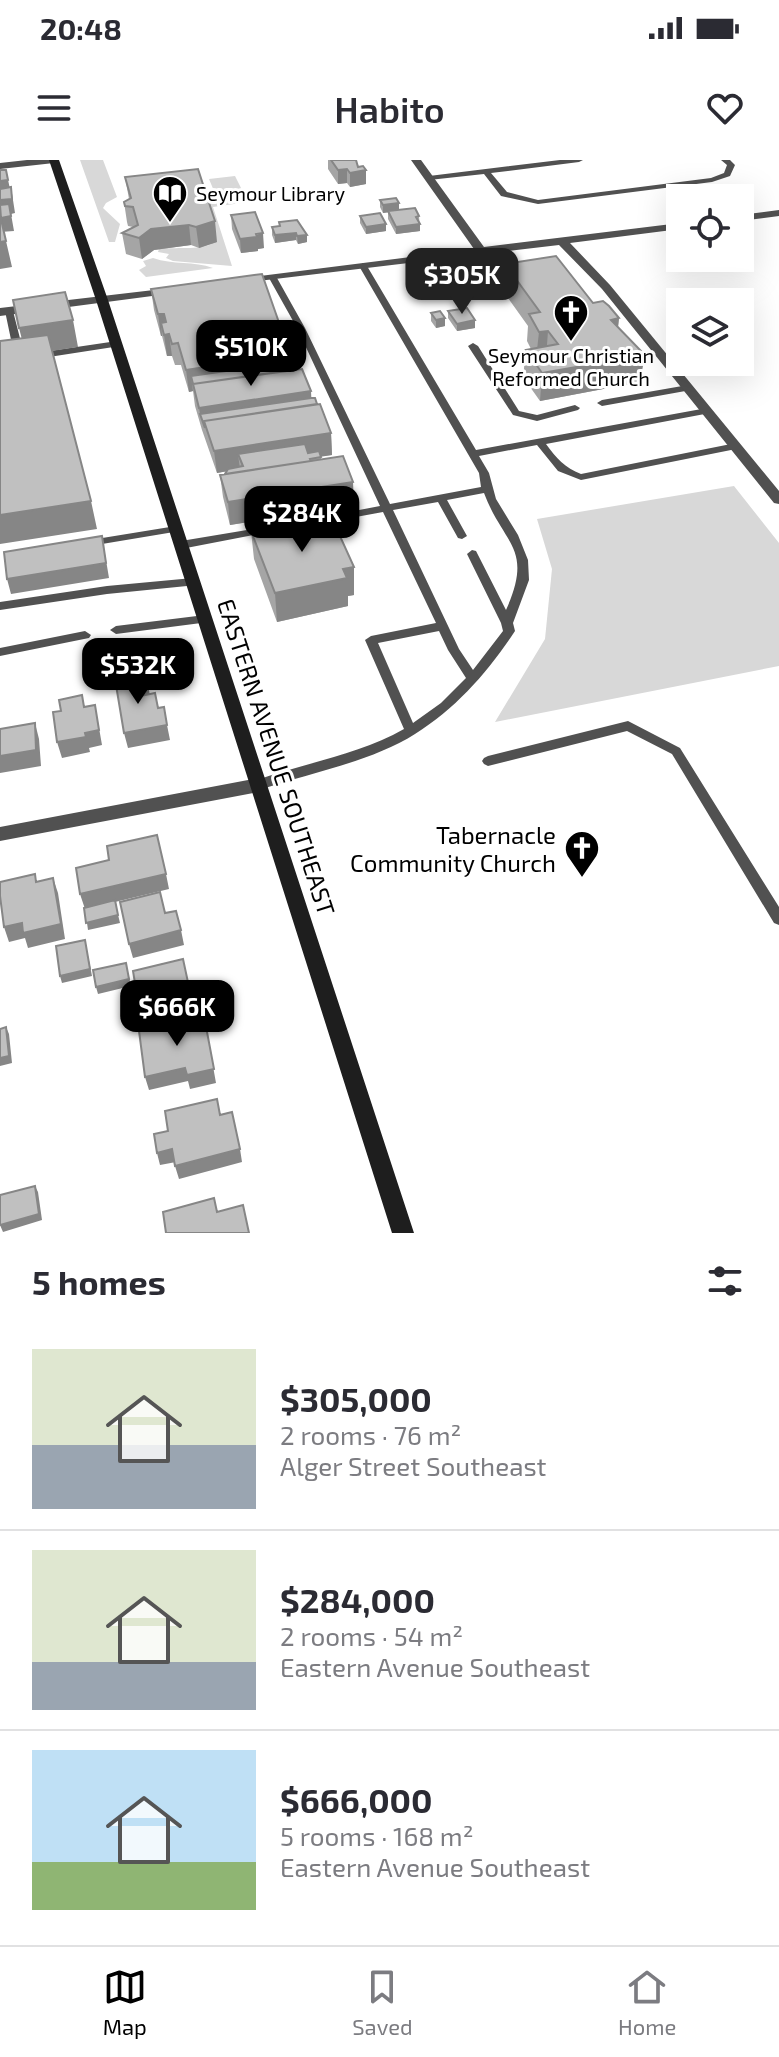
<!DOCTYPE html>
<html lang="en">
<head>
<meta charset="utf-8">
<style>
  :root { --surface:#fff; --page:#f2f2f3; --text:#2b2b33; --muted:#7c7c81; --line:#e1e1e2; --accent:#000 }
  body { margin:0; font-family:"Exo 2",sans-serif; background:var(--page); color:var(--text); height:100vh; display:flex; flex-direction:column; font-size:30px; white-space:nowrap }
  * { box-sizing:border-box; margin:0 }
  p { font-size:26px; color:var(--muted) }
  .icon { flex:none; width:44px; height:44px; fill:none; stroke:currentColor; stroke-width:2; stroke-linecap:round; stroke-linejoin:round }
  .map { position:relative; height:1073px; overflow:hidden }
  .drawer { display:flex; flex-direction:column; background:var(--surface); flex:1 }
  .drawer>* { flex:none }
  .tools { position:absolute; left:666px; top:24px; display:grid; gap:16px }
  .tools a { display:grid; place-items:center; width:88px; height:88px; border-radius:0px; background:var(--surface); box-shadow:0 8px 32px #0002; font-size:40px }
  .price { position:absolute; translate:-50% -68px; padding:0 18px; border-radius:16px; background:var(--accent); color:#fff; font-size:26px; line-height:52px; filter:drop-shadow(0 2px 4px #0008) }
  .price::after { content:''; position:absolute; left:50%; top:48px; width:24px; height:18px; margin-left:-12px; background:inherit; clip-path:polygon(0 0,100% 0,50% 100%) }
  .price.active { background:#222; color:#fff }
  ul { padding:0; list-style:none }
  li { display:flex; align-items:center; gap:24px; height:200px; padding:0 32px }
  li+li { border-top:2px solid var(--line) }
  li span { display:grid; place-items:center; flex:none; width:224px; height:160px; border-radius:0px; color:#555 }
  li>.icon { margin-inline-start:auto }
  span .icon { width:96px; height:96px; fill:#fffc; stroke-width:1 }
  li b { font-size:34px }
  h2 { display:flex; justify-content:space-between; align-items:center; height:96px; padding:0 32px; font-size:34px }
  .status { display:flex; justify-content:space-between; align-items:center; height:56px; padding:0 40px; background:var(--surface); direction:ltr }
  .status svg { height:22px; fill:currentColor }
  header { display:flex; justify-content:space-between; align-items:center; height:104px; padding:0 32px; background:var(--surface); font-size:36px; font-weight:600 }
  .dock { display:flex; justify-content:space-around; align-items:center; height:112px; border-top:2px solid var(--line); background:var(--surface); font-size:22px; color:var(--muted) }
  .dock a { display:grid; justify-items:center; gap:4px }
  .dock .active { color:var(--accent) }
  .map>svg:first-child { display:block }
  .green { fill:#d8d8d8 }
  .lines { fill:none; stroke-linecap:round; stroke-linejoin:round }
  .service { fill:#515151; fill-rule:evenodd }
  .minor { fill:#515151; fill-rule:evenodd }
  .secondary { fill:#1e1e1e; fill-rule:evenodd }
  .wall { fill:#a5a5a5 }
  .shaded-wall { fill:#868686 }
  .building { fill:#c0c0c0; stroke:#868686; stroke-width:2 }
  .labels { text-anchor:middle; dominant-baseline:central; stroke-width:6; stroke-linejoin:round; paint-order:stroke }
  .far-poi-label { font-size:20px; fill:#000; stroke:#fff; text-anchor:start }
  .street-label { font-size:24px; fill:#000; stroke:#fff }
  .poi-label { font-size:24px; fill:#000; stroke:#fff; text-anchor:end }
</style>
</head>
<body>
<div class="status"><b>20:48</b><svg viewBox="0 0 49 12"><path d="M0 12V9h3v3zM5 12V6h3v6zM10 12V3h3v9zM15 12V0h3v12zM26 1h20v11H26zM47 4h2v5h-2z"/></svg></div>
<header><svg class="icon" aria-label="menu" viewBox="0 0 24 24"><path d="M4 6h16M4 12h16M4 18h16"/></svg>Habito<svg class="icon" aria-label="heart" viewBox="0 0 24 24"><path d="M12 20l-8-8c-3-5 5-10 8-4 3-6 11-1 8 4z"/></svg></header>
<div class="map">
<svg width="779" height="1073" viewBox="0 0 779 1073">
  <rect width="100%" height="100%" fill="#fff"/>
  <path class="green" d="M80,0H103L117,37L106,43L103,48L120,64L115,82H109Z
    M235,16L248,42L213,47L232,106L173,101L166,98L169,94L158,92L159,89C173,87 201,90 211,84L204,33L214,31L209,19Z
    M153,98C173,105 194,101 213,108L146,117L139,110L146,106L143,101Z
    M734,326L779,383V506L495,562L545,479L552,409L537,359Z"/>
  <g class="lines">
    <path class="service" d="M560,0H583L579,2L491,13L507,32L538,40L711,18L724,13L727,5L721,0H730L735,5L730,16L712,22L538,44L501,36L484,14L429,20L425,18L429,16Z
      M363,103L367,106L476,290L707,248L710,249V253L546,284C556,298 565,308 581,314L736,283L741,286L736,289L581,320L558,311L537,285L479,296L489,313L496,339L518,375L528,400L529,420L513,463L515,471L513,474C486,514 456,548 415,574C371,602 309,613 259,630L254,629L253,625L254,621C304,603 358,595 404,569L365,480L371,476L436,463L383,352L307,366L302,363L307,360L380,346L297,168L269,118L270,116L277,118L305,168L390,344L481,327L479,313L359,106ZM484,333C504,386 534,387 506,450L476,391L472,390L467,394L501,463L503,471L473,510L459,489L393,350L438,342L458,378L462,379L467,376L447,340ZM439,471L448,490L466,518L441,543L413,563L378,483Z
      M9,148L13,151L24,194L19,197L14,194L5,151Z
      M117,181L120,182V186L36,199L31,196L36,193Z
      M473,183L478,186L519,251L537,255L575,245L580,248L578,250L537,261L513,255L468,186Z
      M688,225L693,228L691,230L602,246L597,243L602,240Z
      M176,366L180,367L181,369L180,371L90,386L85,383L90,380Z
      M265,367L269,368L270,370L269,372L181,389L176,385L181,381Z
      M193,418L199,422L197,425L107,434L0,450V442L107,426Z
      M205,455L211,459L209,462L116,474L110,470L116,466Z
      M85,471L91,475L89,478L0,496V488Z
      M628,561L680,588L779,747V765L774,763L672,594L627,571L488,606L484,604L482,601L484,598L488,596Z"/>
    <path class="minor" d="M27,0H59L54,3L0,9V3Z
      M411,0H421L484,87L680,63V69L570,83L610,125L779,331V344L774,343L602,129L559,85L241,123V119L245,118L474,89Z
      M779,50V56L740,61V55Z
      M171,128L177,131L175,133L0,156V148Z
      M259,618L265,620L267,625L265,630L259,632L0,681V667Z"/>
    <path class="secondary" d="M49,0H59L108,140L414,1073H392L96,140Z"/>
  </g>
  <path class="wall" d="M328,0H356L358,7L366,10V24L350,27L347,23L338,24L328,9Z
    M125,17L217,82L199,88L191,85L154,90L142,99L126,94L122,73L133,67L128,66L127,62L124,42L129,39Z
    M380,40L399,50L419,56L420,71L396,74L388,59V52L383,53L380,47Z
    M231,55L264,88L258,89V91L241,93L232,69Z
    M360,56L386,71L366,74L360,63Z
    M279,62L307,75V82L298,84L296,80L275,83L272,75V67L279,66Z
    M505,104L593,143L619,158L618,167L640,222L540,241L523,217L526,190L531,189L527,181L528,166L503,131Z
    M151,129L291,208L311,238L331,273L332,295L321,296V299L354,345L230,365L223,337L220,315L225,314L227,311L217,313L202,270L195,246L193,231L189,232L181,205H175L172,196H167L162,176H161L154,150Z
    M448,151L475,160V168L457,171L448,158Z
    M431,153L445,158V166L436,168L431,161Z
    M324,367L354,407V435L348,436V446L277,462L254,399L251,371Z"/>
  <path class="shaded-wall" d="M347,9V23L338,24V10Z
    M6,10L11,34L0,35V21Z
    M366,10V24L350,27V13Z
    M11,27L15,53L11,54L14,71L0,72V40Z
    M399,43V51L383,53V45Z
    M215,61L217,82L199,88L196,67Z
    M386,64V71L366,74V67Z
    M420,64V71L396,74V67Z
    M189,65L191,85L154,90L142,99L139,78L151,69Z
    M263,73L264,88L258,89V91L241,93L240,79Z
    M296,73V80L275,83V75Z
    M307,75V82L298,84L297,76Z
    M6,81L12,107L0,109V82Z
    M158,154H164L167,174H169L172,196H167L164,175L161,163L162,176H161Z
    M445,158V166L436,168V160Z
    M619,158L616,185L611,160Z
    M73,160L78,187L26,195L19,168Z
    M475,160V168L457,171V164Z
    M548,171L546,198L536,199L539,172Z
    M290,194L292,216H191L193,231L189,232L186,210Z
    M645,195L640,222L540,241L542,213Z
    M311,231L312,252L200,254L199,248Z
    M331,273L332,295L243,309L238,294L240,309L217,313L214,291Z
    M353,322L354,345L230,365L228,342Z
    M91,341L97,369L0,384V355Z
    M102,376L109,418L11,434L7,419Z
    M354,407V435L348,436V446L277,462L275,433L343,409Z
    M146,514L151,541L136,544L133,528Z
    M95,545L102,585L89,588L90,592L62,598L57,582L85,573Z
    M35,563L39,579L41,606L0,613V596Z
    M167,565L170,580L128,588L124,573Z
    M166,714L169,729L115,742L120,763L88,770L85,749L80,734Z
    M53,718L58,733L65,779L28,788L25,778L9,782L4,767Z
    M181,770L184,785L133,798L129,784Z
    M85,780L92,816L62,823L60,816Z
    M126,803L131,826L98,834L96,827Z
    M192,841L195,855L144,868L140,854Z
    M204,856L216,923L190,929L188,921L149,930L145,917Z
    M6,867L9,874L12,903L0,906V898Z
    M172,989L176,1002L160,1005L157,993Z
    M240,989L242,1002L179,1019L175,1006Z
    M35,1026L38,1032L42,1060L3,1072L0,1065Z"/>
  <path class="building" d="M331,0H356L358,7L363,6L366,10L350,13L347,9L338,10Z
    M198,9L215,61L196,67L189,65L151,69L139,78L122,73L138,65L133,47L125,46L124,42L131,38L125,17Z
    M0,10H6L8,20L0,21Z
    M11,27L12,39L0,40V29Z
    M396,38L399,43L383,45L380,40Z
    M9,44L11,56L1,58L0,45Z
    M415,48L419,56L416,57L420,64L396,67L388,51Z
    M255,52L263,73L256,74L257,77L240,79L231,55Z
    M380,53L386,64L366,67L360,56Z
    M0,55L6,81L0,82Z
    M297,60L307,75L297,76L296,73L275,75L272,67L280,66L279,62Z
    M556,96L593,143L603,141L609,146L619,158L611,160L645,195L542,213L526,190L558,184L548,171L539,172L529,154L540,152L505,104Z
    M262,114L290,194L186,210L178,183L172,184L169,174L164,175L161,163L166,162L164,154H158L151,129Z
    M65,132L73,160L19,168L13,140Z
    M467,148L475,160L457,164L448,151Z
    M440,151L445,158L436,160L431,153Z
    M48,175L91,341L0,355V181Z
    M289,202L292,210L193,224L191,216Z
    M302,209L311,231L199,248L193,224Z
    M311,238H315L317,244L204,261L205,268L200,254Z
    M320,244L331,273L214,291L204,261Z
    M305,284L308,293L319,291L321,297L310,299L311,301L225,314L228,309L243,306L238,294Z
    M343,296L353,322L228,342L220,315Z
    M320,357L324,367L335,365L354,407L343,409L347,418L275,433L251,371Z
    M102,376L106,403L7,419L4,392Z
    M146,514L148,526L133,528L135,537L155,533L158,548L164,547L167,565L124,573L115,519Z
    M82,535L84,547L95,545L99,570L85,573L86,577L57,582L53,552L61,551L59,540Z
    M35,563L36,590L0,596V569Z
    M157,675L166,714L80,734L76,708L109,700L107,686Z
    M35,714L36,722L53,718L61,764L23,773L22,763L4,767L0,736V722Z
    M160,732L165,753L176,751L181,770L129,784L120,742Z
    M115,740L118,755L86,763L84,748Z
    M85,780L90,809L60,816L56,786Z
    M183,799L192,841L140,854L133,811Z
    M126,803L129,819L96,827L93,810Z
    M204,856L214,909L187,915L185,908L145,917L139,871Z
    M6,867L9,896L0,898V869Z
    M217,939L220,955L232,952L240,989L175,1006L172,989L157,993L154,974L168,971L165,951Z
    M35,1026L39,1054L0,1065V1035Z
    M214,1038L217,1052L243,1045L249,1073H166L163,1052Z"/>
  <defs>
    <g id="library-pin" transform="scale(1.8)"><path d="M0 17L-7.5 6A9.5 9.5 0 1 1 7.5 6Z" fill="#000" stroke="#fff"/><path d="M-6-4Q-3-5.5-.7-3.5V5Q-3 3-6 4ZM6-4Q3-5.5 .7-3.5V5Q3 3 6 4Z" fill="#fff"/></g>
    <g id="church-pin" transform="scale(1.8)"><path d="M0 17L-7.5 6A9.5 9.5 0 1 1 7.5 6Z" fill="#000" stroke="#fff"/><path d="M-1.2-6h2.4v3.5h3.3v2.4h-3.3V6h-2.4V-.1h-3.3v-2.4h3.3Z" fill="#fff"/></g>
  </defs>
  <g fill-rule="evenodd">
    <use href="#library-pin" x="170" y="33"/>
    <use href="#church-pin" x="571" y="152"/>
    <use href="#church-pin" x="582" y="688"/>
  </g>
  <g class="labels">
    <g class="far-poi-label">
      <text x="196" y="33">Seymour Library</text>
      <text x="571" y="195" text-anchor="middle">Seymour Christian<tspan x="571" dy="23">Reformed Church</tspan></text>
    </g>
    <g class="street-label">
      <text transform="translate(277 597) rotate(72)">EASTERN AVENUE SOUTHEAST</text>
    </g>
    <g class="poi-label">
      <text x="556" y="674">Tabernacle<tspan x="556" dy="28">Community Church</tspan></text>
    </g>
  </g>
</svg>
<div class="tools">
<a><svg class="icon" aria-label="locate" viewBox="0 0 24 24"><circle cx="12" cy="12" r="6"/><path d="M12 2v4M12 18v4M2 12h4M18 12h4"/></svg></a>
<a><svg class="icon" aria-label="layers" viewBox="0 0 24 24"><path d="M12 4l9 5-9 5-9-5zM3 14l9 5 9-5"/></svg></a>
</div>
<b class="price active" style="left:462px;top:156px">$305K</b>
<b class="price" style="left:251px;top:228px">$510K</b>
<b class="price" style="left:302px;top:394px">$284K</b>
<b class="price" style="left:138px;top:546px">$532K</b>
<b class="price" style="left:177px;top:888px">$666K</b>
</div>
<section class="drawer">
<h2>5 homes<svg class="icon" aria-label="filters" viewBox="0 0 24 24"><path d="M4 7h16M4 17h16"/><circle cx="9" cy="7" r="2"/><circle cx="15" cy="17" r="2"/></svg></h2>
<ul>
<li><span style="background:linear-gradient(#dfe7d0 60%,#9aa5b1 0)"><svg class="icon" aria-label="home" viewBox="0 0 24 24"><path d="M3 11l9-7 9 7M6 9v11h12V9"/></svg></span><div><b>$305,000</b><p>2 rooms · 76 m²</p><p>Alger Street Southeast</p></div></li>
<li><span style="background:linear-gradient(#dfe7d0 70%,#9aa5b1 0)"><svg class="icon" aria-label="home" viewBox="0 0 24 24"><path d="M3 11l9-7 9 7M6 9v11h12V9"/></svg></span><div><b>$284,000</b><p>2 rooms · 54 m²</p><p>Eastern Avenue Southeast</p></div></li>
<li><span style="background:linear-gradient(#bfe0f5 70%,#8fb573 0)"><svg class="icon" aria-label="home" viewBox="0 0 24 24"><path d="M3 11l9-7 9 7M6 9v11h12V9"/></svg></span><div><b>$666,000</b><p>5 rooms · 168 m²</p><p>Eastern Avenue Southeast</p></div></li>
</ul>
</section>
<nav class="dock">
<a class="active"><svg class="icon" aria-label="map" viewBox="0 0 24 24"><path d="M3 6l6-2 6 2 6-2v14l-6 2-6-2-6 2zM9 4v14M15 6v14"/></svg>Map</a>
<a><svg class="icon" aria-label="saved" viewBox="0 0 24 24"><path d="M7 4h10v16l-5-4-5 4z"/></svg>Saved</a>
<a><svg class="icon" aria-label="home" viewBox="0 0 24 24"><path d="M3 11l9-7 9 7M6 9v11h12V9"/></svg>Home</a>
</nav>
</body>
</html>
